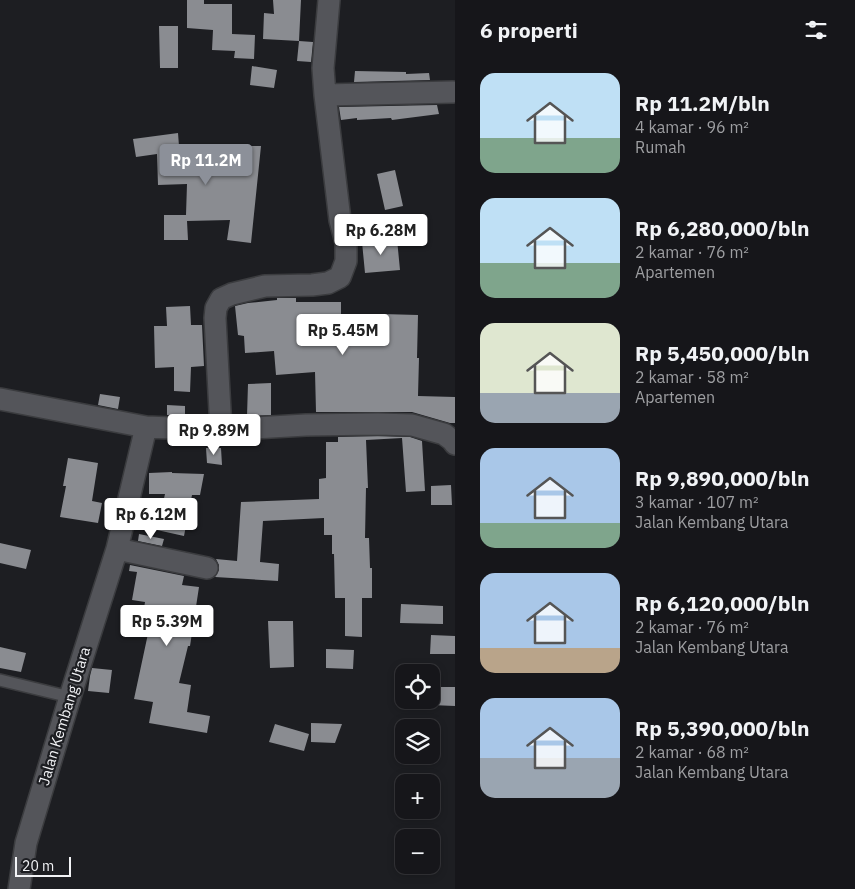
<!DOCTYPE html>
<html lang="id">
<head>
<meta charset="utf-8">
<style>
  :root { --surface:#16161a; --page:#232327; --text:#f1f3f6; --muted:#9e9fa2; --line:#353539; --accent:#8c9099 }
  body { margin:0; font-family:"IBM Plex Sans",sans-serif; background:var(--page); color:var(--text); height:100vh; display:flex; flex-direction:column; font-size:19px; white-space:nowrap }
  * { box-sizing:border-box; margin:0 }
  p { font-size:16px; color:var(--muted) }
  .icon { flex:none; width:28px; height:28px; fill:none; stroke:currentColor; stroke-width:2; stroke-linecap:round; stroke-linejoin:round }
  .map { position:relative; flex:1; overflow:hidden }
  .panel { display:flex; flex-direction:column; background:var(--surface); width:400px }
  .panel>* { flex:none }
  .buttons { position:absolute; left:395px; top:664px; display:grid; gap:10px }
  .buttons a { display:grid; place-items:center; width:45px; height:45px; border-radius:10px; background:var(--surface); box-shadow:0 2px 8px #0003,0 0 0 1px var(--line); font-size:25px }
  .scale { position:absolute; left:15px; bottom:12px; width:56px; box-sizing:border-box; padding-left:5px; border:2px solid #f2f3f6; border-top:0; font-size:14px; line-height:18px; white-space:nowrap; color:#f2f3f6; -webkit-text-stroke:4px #1d1e22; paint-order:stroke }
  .price { position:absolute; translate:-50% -42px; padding:0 11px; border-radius:5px; background:#fff; color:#222; font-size:16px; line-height:32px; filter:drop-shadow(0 1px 2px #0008) }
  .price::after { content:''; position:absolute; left:50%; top:30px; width:15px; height:11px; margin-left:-8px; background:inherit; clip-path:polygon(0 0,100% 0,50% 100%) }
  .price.current { background:var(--accent); color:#fff }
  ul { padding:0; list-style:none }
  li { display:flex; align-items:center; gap:15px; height:125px; padding:0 25px }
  li span { display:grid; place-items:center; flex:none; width:140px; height:100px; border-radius:15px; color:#555 }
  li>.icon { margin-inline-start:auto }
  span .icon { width:60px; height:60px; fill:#fffc; stroke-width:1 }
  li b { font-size:21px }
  h2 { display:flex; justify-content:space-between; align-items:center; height:60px; padding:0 25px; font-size:21px }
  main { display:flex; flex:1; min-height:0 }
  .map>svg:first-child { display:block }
  .building { fill:#8a8c91 }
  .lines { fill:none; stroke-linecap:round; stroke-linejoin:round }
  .service-casing { stroke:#3b3c3f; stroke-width:14 }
  .minor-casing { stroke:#3b3c3f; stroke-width:24 }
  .service { stroke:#54555a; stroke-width:11 }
  .minor { stroke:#54555a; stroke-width:21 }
  .labels { text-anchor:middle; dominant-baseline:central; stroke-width:4.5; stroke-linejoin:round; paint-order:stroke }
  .street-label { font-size:15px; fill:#f2f3f6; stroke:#1d1e22 }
</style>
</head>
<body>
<main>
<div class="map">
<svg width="455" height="889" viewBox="0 0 455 889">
  <rect width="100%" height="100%" fill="#1d1e22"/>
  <path class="building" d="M187,0H204V4H232V34L255,35L254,59L234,58L235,51L212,50L213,30L187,28Z
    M273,0H301L299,41L263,39L264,13L274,14Z
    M159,26H178V68H160Z
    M299,41L313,42L311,62L297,61Z
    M252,66L277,70L274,88L250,85Z
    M355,71L406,72V74L429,73L430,80L354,82Z
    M437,105L439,114L392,120L391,118L357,120V118L341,120L339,107Z
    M178,133L179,146L204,147L203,167L235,168V146H261L251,243L227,240L230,220L187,221L188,240H164V215H186L187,184L158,185L157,154L136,157L133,139Z
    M395,170L403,206L385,210L377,174Z
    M397,239L400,270L365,273L362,242Z
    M277,298H296V302H341V327L381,326L382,314L418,315L417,358H419L418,396L455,397V423H450L412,412H316L315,372L276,375L274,351L245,353L244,336L238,335L235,306L248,303L277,300Z
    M190,306L191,325H202L204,366L191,367L190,392L174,391V367L155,368L154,326H167L166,307Z
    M271,383V415L247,416L248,384Z
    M100,394L120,397L118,409L98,405Z
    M167,405L185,406V416L167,415Z
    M378,436L410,437L422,441L425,491L406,492L402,438L366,440L368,488H366L365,538H369L370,568H372V598H362V637L345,636V598H335L334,554H332V535H324V518L263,521L260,562L279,564L278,581L215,577L219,570V565L216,559L237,561L241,502L319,499V479L326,478V442H338V437Z
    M206,448H221L222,465L207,463Z
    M68,458L98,463L92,501L102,503L98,523L60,517L66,486H63Z
    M172,472V473L204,474L200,495H192L184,536L157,530L165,494H149V473Z
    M451,485L452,505H431V486Z
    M139,534L164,539L162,546L138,541Z
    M0,543L31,550L26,569L0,563Z
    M130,565L184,576L182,585L199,587L190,646H188L179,683L191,685L187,712L210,716L207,733L149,723L153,702L134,699L149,629L141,627L145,602L132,600L137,572L129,571Z
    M401,604L443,606V624L400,623Z
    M268,621H293L294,667L270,668Z
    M431,635L455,636V654H430Z
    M0,647L26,653L21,672L0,668Z
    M326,649L354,650L353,669L326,668Z
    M92,668L112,670L109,693L88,691L90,676Z
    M431,687H455V706L431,705Z
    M311,723L342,724L335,743L311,742Z
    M275,724L309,734L304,751L269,742Z"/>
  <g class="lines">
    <g class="service-casing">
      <path id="service" d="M0,680L70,697"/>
    </g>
    <g class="minor-casing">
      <path id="minor" d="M325,95L453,92
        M0,399L146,427L117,549L70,697L26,843L19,889
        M146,427L221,430L215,318L216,308L221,299L232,294L265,286L312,285L328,283L340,277L346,261V243L340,220L325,95L323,68L329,0
        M221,430L306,425L378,424L412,425L444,434L452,440L455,444
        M117,549L207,568"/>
    </g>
    <use href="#service" class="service"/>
    <use href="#minor" class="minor"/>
  </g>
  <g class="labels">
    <g class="street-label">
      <text transform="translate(64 716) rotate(-73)">Jalan Kembang Utara</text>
    </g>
  </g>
</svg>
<div class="buttons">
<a><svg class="icon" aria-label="locate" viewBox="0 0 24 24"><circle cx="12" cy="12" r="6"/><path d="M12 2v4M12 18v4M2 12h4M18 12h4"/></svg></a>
<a><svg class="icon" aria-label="layers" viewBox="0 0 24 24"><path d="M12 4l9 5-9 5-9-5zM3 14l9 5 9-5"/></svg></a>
<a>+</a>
<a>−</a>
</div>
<div class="scale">20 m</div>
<b class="price current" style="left:206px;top:186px">Rp 11.2M</b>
<b class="price" style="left:381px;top:256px">Rp 6.28M</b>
<b class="price" style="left:343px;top:356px">Rp 5.45M</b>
<b class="price" style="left:214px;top:456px">Rp 9.89M</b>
<b class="price" style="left:151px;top:540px">Rp 6.12M</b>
<b class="price" style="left:167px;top:647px">Rp 5.39M</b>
</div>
<section class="panel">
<h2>6 properti<svg class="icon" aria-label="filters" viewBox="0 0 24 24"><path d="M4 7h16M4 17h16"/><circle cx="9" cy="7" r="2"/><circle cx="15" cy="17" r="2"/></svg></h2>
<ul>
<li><span style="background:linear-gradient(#bfe0f5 65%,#7fa58c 0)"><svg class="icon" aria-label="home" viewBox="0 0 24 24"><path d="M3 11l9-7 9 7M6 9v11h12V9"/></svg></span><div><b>Rp 11.2M/bln</b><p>4 kamar · 96 m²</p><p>Rumah</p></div></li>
<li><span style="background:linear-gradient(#bfe0f5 65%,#7fa58c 0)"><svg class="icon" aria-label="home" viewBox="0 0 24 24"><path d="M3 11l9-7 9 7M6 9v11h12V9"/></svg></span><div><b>Rp 6,280,000/bln</b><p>2 kamar · 76 m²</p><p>Apartemen</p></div></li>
<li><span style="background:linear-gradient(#dfe7d0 70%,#9aa5b1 0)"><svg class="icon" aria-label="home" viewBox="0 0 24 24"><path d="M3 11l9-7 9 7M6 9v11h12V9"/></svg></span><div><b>Rp 5,450,000/bln</b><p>2 kamar · 58 m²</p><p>Apartemen</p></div></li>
<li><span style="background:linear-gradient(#a9c7e8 75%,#7fa58c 0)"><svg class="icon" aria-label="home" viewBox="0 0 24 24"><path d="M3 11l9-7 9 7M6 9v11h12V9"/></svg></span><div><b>Rp 9,890,000/bln</b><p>3 kamar · 107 m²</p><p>Jalan Kembang Utara</p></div></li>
<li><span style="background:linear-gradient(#a9c7e8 75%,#b9a48a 0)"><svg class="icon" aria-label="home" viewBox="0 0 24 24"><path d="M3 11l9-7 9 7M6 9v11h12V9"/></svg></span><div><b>Rp 6,120,000/bln</b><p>2 kamar · 76 m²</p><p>Jalan Kembang Utara</p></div></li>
<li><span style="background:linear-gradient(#a9c7e8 60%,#9aa5b1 0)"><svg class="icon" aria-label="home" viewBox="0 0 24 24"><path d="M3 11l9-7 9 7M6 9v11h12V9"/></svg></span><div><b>Rp 5,390,000/bln</b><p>2 kamar · 68 m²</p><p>Jalan Kembang Utara</p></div></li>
</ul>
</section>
</main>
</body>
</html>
